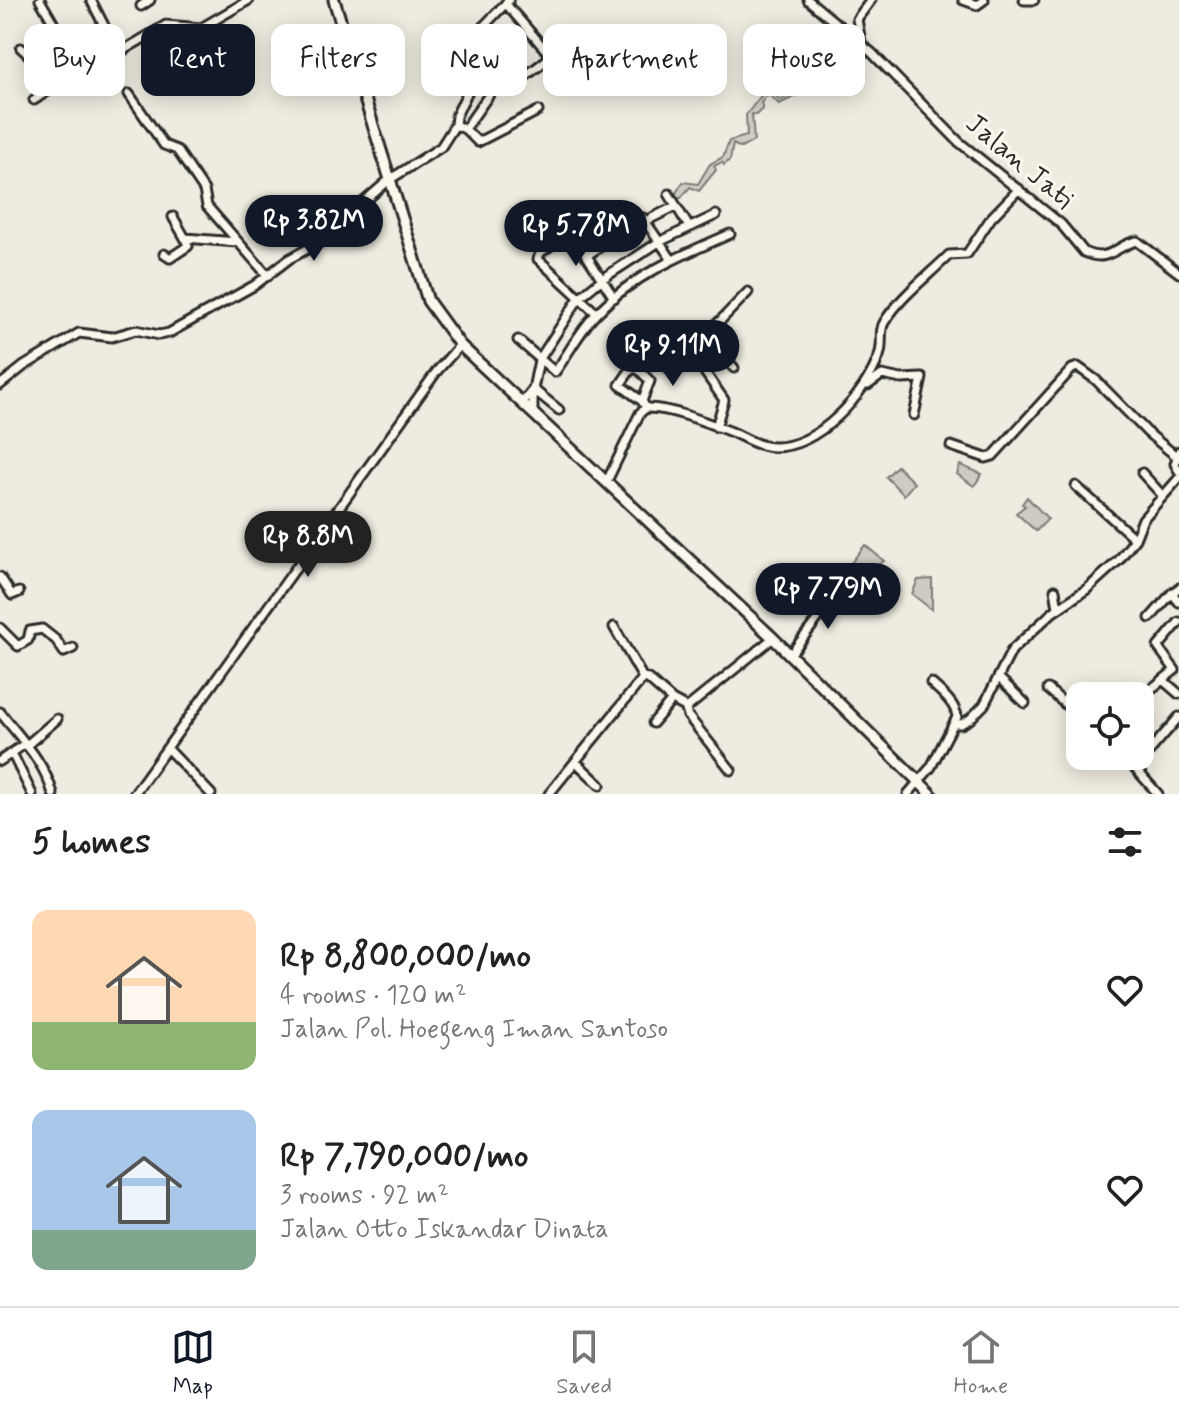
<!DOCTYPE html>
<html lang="en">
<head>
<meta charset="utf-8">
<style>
  :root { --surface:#fff; --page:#f2f2f2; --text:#222; --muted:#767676; --line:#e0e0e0; --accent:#111827 }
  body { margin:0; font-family:Mynerve,sans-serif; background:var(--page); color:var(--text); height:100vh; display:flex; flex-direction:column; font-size:30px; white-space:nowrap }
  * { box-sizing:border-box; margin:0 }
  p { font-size:26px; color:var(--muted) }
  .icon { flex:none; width:44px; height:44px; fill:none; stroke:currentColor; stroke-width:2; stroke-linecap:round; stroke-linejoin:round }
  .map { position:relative; height:794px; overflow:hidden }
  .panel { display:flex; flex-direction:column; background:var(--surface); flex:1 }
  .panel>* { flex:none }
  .banner { position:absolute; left:24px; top:24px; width:1132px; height:72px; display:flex; gap:16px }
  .tools { position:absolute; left:1066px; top:682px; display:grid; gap:16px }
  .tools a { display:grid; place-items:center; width:88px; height:88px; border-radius:16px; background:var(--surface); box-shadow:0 4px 20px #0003; font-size:40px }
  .price { position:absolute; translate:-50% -68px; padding:0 18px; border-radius:28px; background:var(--accent); color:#fff; font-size:26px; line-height:52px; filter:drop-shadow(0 2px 4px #0008) }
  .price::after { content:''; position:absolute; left:50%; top:48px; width:24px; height:18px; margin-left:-12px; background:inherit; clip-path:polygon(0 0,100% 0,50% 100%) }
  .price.selected { background:#222; color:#fff }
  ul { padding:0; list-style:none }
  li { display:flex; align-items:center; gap:24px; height:200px; padding:0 32px }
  li span { display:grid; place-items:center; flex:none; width:224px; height:160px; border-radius:16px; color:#555 }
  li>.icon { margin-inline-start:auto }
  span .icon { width:96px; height:96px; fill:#fffc; stroke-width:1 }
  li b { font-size:34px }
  h2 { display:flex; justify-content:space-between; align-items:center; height:96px; padding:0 32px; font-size:34px }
  .tag { padding:0 28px; border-radius:16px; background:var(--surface); box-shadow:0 4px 20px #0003; font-size:28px; line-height:72px }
  .tag.selected { background:var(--accent); color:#fff }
  .tabs { display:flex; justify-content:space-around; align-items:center; height:112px; border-top:2px solid var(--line); background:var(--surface); font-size:22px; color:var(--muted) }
  .tabs a { display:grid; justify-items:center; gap:4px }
  .tabs .selected { color:var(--accent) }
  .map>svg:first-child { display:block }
  .green { fill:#cecbc2; stroke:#7c7b76; stroke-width:2 }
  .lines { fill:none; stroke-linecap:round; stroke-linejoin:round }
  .minor-casing { stroke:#2b2b2b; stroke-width:13 }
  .major-casing { stroke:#2b2b2b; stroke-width:15 }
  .minor { stroke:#fbf7ec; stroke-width:7 }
  .major { stroke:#fbf7ec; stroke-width:9 }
  .labels { text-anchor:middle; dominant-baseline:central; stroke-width:6; stroke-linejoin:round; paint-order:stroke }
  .street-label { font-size:28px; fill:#2b2b2b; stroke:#fbf7ec }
</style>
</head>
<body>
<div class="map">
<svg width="1179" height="794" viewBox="0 0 1179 794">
  <rect width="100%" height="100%" fill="#eeebe0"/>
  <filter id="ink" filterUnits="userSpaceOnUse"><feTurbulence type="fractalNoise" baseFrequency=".0125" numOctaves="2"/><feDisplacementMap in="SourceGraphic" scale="16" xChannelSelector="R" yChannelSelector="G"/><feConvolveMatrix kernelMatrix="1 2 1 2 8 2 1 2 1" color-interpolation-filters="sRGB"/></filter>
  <g filter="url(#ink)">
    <path class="green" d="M852,43L856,47L841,57L833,73H825L818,85H812L811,92H805L779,104L768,94L761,103L763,108L756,115L752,114L754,141L741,148L733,144L730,160L724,165L722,162L714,166L716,170L699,191L690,187L681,198L674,196L683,182L698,184L710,164L723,157L729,141L747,136L746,115L764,92L772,91L780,100L795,93L796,88L806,87L808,83L815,82L821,72Z
      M960,465L982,474L974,486L957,474Z
      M897,466L914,483L904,495L886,477Z
      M1027,497L1048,519L1036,531L1016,513L1025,506L1022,504Z
      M865,545L884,561L866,575L851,563Z
      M932,579V610L912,594L918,580Z"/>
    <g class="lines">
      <g class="minor-casing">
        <path id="minor" d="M40,0L83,74L166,25L201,28L249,0
          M91,0L118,53
          M808,0L872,53L959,142L1061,224L1084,252C1109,264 1116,245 1137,241L1179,273
          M963,0L977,5L984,0
          M1024,0H1034
          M506,4L550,55L549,58L527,75
          M141,6L150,0
          M861,42L857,19L871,0
          M21,48L33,59L49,90
          M129,94L164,145L177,150L204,190L207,206L268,276
          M34,100L55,86L78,79L83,74
          M455,125L465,129L478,142L538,111
          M465,129L493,89L507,79
          M669,194L689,227
          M173,217L185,238
          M646,221L676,206
          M565,222L614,298
          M571,231L540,253L538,259L596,313
          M164,254L170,258L188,246L185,238L237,242
          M586,256L643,218L672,260
          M705,334L734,368
          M518,340L555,372C569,353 581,328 598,312C633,275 684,254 730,234
          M623,351L631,369
          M661,358L672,372L696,360
          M0,385L24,366L79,333L112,337L136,330L159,335L169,333L255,285L289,259L329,237L351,213L389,180L441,147L455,125L456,116L481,64L477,51L480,30L509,0
          M868,385L882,375L901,379L922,378L914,415
          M533,389L559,410
          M642,401L650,381L638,369H631L620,385L642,401L646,408
          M523,402L533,389L539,360L579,298L602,279L659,242L716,215
          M533,411V389
          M716,427L724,400L689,349L721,320L748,292
          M951,446L986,458L993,456L1072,369L1078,367L1096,380L1148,433L1176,456
          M1179,451L1175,464L1179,471
          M1142,473L1162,495
          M607,481L640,413L646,408C670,407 711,424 734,433C747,439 760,447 774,447C819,447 865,395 879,356C884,343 878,331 885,321C901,296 928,276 949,255L967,254L991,218L1019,189
          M1076,486L1135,539
          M0,577L12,595L19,592
          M1179,588L1172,593L1179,602
          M1055,590L1058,608
          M1150,618L1172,593
          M614,627L643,678
          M0,628L18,646L28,640L30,631L42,629L56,640L64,652L73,648
          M790,655L819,617L824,602L833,589
          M999,678L1025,703
          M1164,681L1179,694
          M1048,689L1080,717
          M1140,698L1175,670L1158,647L1179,622
          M685,707L688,716L731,770
          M0,712C21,739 44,761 53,794
          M653,723L672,700
          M955,724H961L970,719L984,705L1012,650L1053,612L1087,589L1119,560L1135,539L1143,519L1179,478
          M27,745L57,719
          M167,748L211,794
          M12,753L32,794
          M0,761L26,743
          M576,762L600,785
          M134,794L437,371L460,345
          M549,794L643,678L648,679L672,700L685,707H688L773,638
          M908,794L931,767L957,717C956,704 941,692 931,683
          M1158,794L1135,768L1179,717"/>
      </g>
      <g class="major-casing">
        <path id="major" d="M334,0L428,301L460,345L773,638L931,794"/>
      </g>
      <use href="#minor" class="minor"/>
      <use href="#major" class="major"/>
    </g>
  </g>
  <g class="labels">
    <g class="street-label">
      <text transform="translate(1019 162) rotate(40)">Jalan Jati</text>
    </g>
  </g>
</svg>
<div class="tools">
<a><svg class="icon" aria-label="locate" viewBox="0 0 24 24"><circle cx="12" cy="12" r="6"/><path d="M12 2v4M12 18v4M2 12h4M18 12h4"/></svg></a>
</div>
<b class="price" style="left:314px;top:263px">Rp 3.82M</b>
<b class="price" style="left:576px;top:268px">Rp 5.78M</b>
<b class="price" style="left:673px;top:388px">Rp 9.11M</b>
<b class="price selected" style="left:308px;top:579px">Rp 8.8M</b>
<b class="price" style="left:828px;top:631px">Rp 7.79M</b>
<div class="banner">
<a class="tag">Buy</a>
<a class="tag selected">Rent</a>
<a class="tag">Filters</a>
<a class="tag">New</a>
<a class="tag">Apartment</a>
<a class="tag">House</a>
</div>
</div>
<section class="panel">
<h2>5 homes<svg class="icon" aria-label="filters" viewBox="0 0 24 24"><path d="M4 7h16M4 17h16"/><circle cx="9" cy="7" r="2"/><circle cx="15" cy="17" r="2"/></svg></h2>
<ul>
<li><span style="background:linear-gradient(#ffd9b3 70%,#8fb573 0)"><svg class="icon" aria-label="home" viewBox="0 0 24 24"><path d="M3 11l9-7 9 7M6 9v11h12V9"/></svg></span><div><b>Rp 8,800,000/mo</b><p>4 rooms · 120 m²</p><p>Jalan Pol. Hoegeng Iman Santoso</p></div><svg class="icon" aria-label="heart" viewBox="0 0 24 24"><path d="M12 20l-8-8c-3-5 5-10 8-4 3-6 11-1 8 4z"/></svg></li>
<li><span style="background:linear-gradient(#a9c7e8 75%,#7fa58c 0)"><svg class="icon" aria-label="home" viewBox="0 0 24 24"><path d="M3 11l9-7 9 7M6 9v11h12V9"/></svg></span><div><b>Rp 7,790,000/mo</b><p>3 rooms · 92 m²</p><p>Jalan Otto Iskandar Dinata</p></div><svg class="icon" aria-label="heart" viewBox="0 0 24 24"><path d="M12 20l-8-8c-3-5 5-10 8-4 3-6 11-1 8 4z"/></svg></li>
</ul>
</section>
<nav class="tabs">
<a class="selected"><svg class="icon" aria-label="map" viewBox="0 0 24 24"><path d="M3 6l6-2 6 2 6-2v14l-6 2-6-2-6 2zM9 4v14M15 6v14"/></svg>Map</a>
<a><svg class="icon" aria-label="saved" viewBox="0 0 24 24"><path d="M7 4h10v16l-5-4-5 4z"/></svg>Saved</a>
<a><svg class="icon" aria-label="home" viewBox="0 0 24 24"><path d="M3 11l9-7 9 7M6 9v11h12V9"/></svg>Home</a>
</nav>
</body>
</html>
